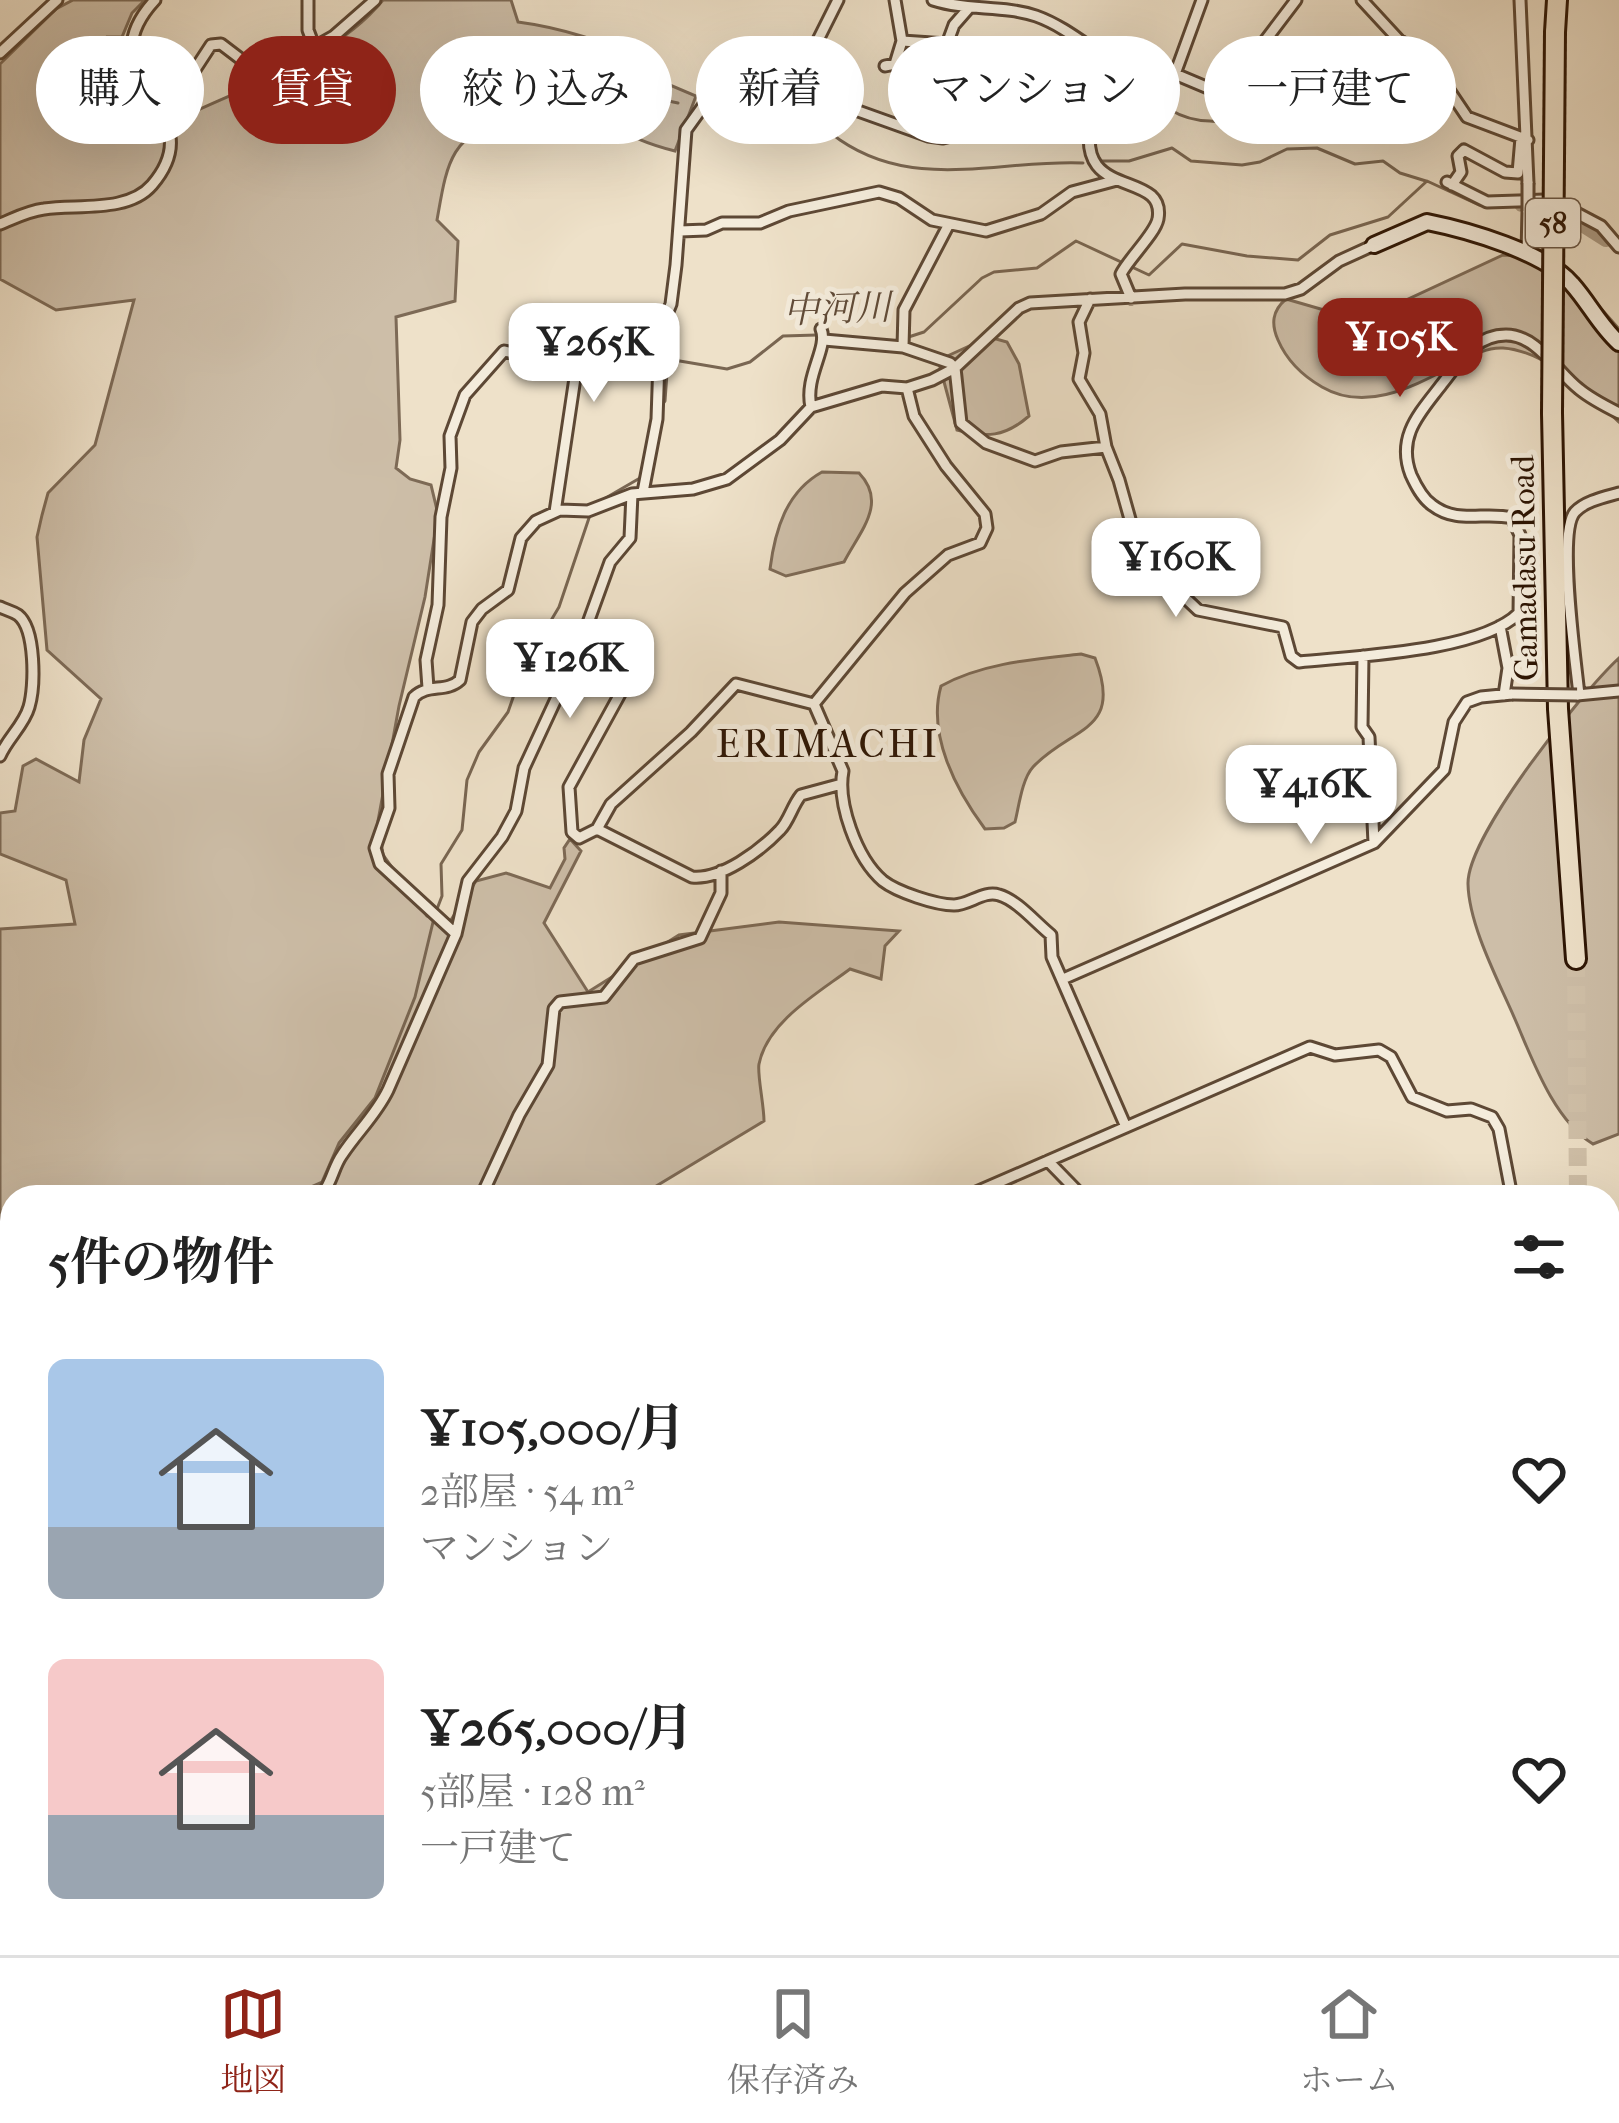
<!DOCTYPE html>
<html lang="ja">
<head>
<meta charset="utf-8">
<style>
  :root { --surface:#fff; --page:#f6f6f6; --text:#222; --muted:#767676; --line:#e0e0e0; --accent:#8f2418 }
  body { margin:0; font-family:"IM FELL French Canon","Noto Serif JP",serif; background:var(--page); color:var(--text); height:100vh; display:flex; flex-direction:column; font-size:45px; white-space:nowrap }
  * { box-sizing:border-box; margin:0 }
  p { font-size:39px; color:var(--muted) }
  .icon { flex:none; width:66px; height:66px; fill:none; stroke:currentColor; stroke-width:2; stroke-linecap:round; stroke-linejoin:round }
  .map { position:relative; flex:1; overflow:hidden }
  .drawer { position:absolute; left:0px; top:1185px; width:1620px; height:771px; display:flex; flex-direction:column; background:var(--surface); border-radius:36px 36px 0 0; box-shadow:0 12px 48px #0002 }
  .drawer>* { flex:none }
  .top-card { position:absolute; left:36px; top:36px; width:1548px; height:108px; display:flex; gap:24px }
  .price { position:absolute; translate:-50% -102px; padding:0 27px; border-radius:24px; background:#fff; color:#222; font-size:39px; line-height:78px; filter:drop-shadow(0 3px 6px #0008) }
  .price::after { content:''; position:absolute; left:50%; top:72px; width:36px; height:27px; margin-left:-18px; background:inherit; clip-path:polygon(0 0,100% 0,50% 100%) }
  .price.active { background:var(--accent); color:#fff }
  ul { padding:0; list-style:none }
  li { display:flex; align-items:center; gap:36px; height:300px; padding:0 48px }
  li span { display:grid; place-items:center; flex:none; width:336px; height:240px; border-radius:18px; color:#555 }
  li>.icon { margin-inline-start:auto }
  span .icon { width:144px; height:144px; fill:#fffc; stroke-width:1 }
  li b { font-size:51px }
  h2 { display:flex; justify-content:space-between; align-items:center; height:144px; padding:0 48px; font-size:51px }
  .pill { padding:0 42px; border-radius:54px; background:var(--surface); box-shadow:0 12px 48px #0002; font-size:42px; line-height:108px }
  .pill.active { background:var(--accent); color:#fff }
  .menu { display:flex; justify-content:space-around; align-items:center; height:168px; border-top:3px solid var(--line); background:var(--surface); font-size:33px; color:var(--muted) }
  .menu a { display:grid; justify-items:center; gap:6px }
  .menu .active { color:var(--accent) }
  .map>svg:first-child { display:block }
  .green { fill:#cdbea8; stroke:#7d6a56; stroke-width:3 }
  .lines { fill:none; stroke-linecap:round; stroke-linejoin:round }
  .stream { stroke:#796652; stroke-width:3 }
  .river { stroke:#ac9c86; stroke-width:16 }
  .highway-tunnel { stroke:#d1c2ab; stroke-width:18; stroke-dasharray:18 9; stroke-linecap:butt }
  .street-casing { stroke:#5d4835; stroke-width:15 }
  .secondary-casing { stroke:#2d1504; stroke-width:20 }
  .primary-casing { stroke:#2d1504; stroke-width:21 }
  .highway-casing { stroke:#2d1504; stroke-width:24 }
  .street { stroke:#f4ecdc; stroke-width:9 }
  .secondary { stroke:#f4ecdc; stroke-width:14 }
  .primary { stroke:#eee1c9; stroke-width:15 }
  .highway { stroke:#eee1c9; stroke-width:18 }
  .street-bridge-casing { stroke:#5d4835; stroke-width:15; stroke-linecap:butt }
  .highway-bridge-casing { stroke:#2d1504; stroke-width:24; stroke-linecap:butt }
  .street-bridge { stroke:#f4ecdc; stroke-width:9 }
  .highway-bridge { stroke:#eee1c9; stroke-width:18 }
  .labels { text-anchor:middle; dominant-baseline:central; stroke-width:10; stroke-linejoin:round; paint-order:stroke }
  .shield { fill:#f4ecdc; stroke:#695645; stroke-width:3 }
  .shield-label { font-size:30px; font-weight:bold; fill:#2d1504 }
  .street-label { font-size:33px; fill:#2d1504; stroke:#f4ecdc }
  .water-label { font-size:36px; font-style:italic; fill:#604b38; stroke:#f4ecdc }
  .quarter-label { font-size:39px; letter-spacing:3px; fill:#2d1504; stroke:#f4ecdc }
</style>
</head>
<body>
<div class="map">
<svg width="1619" height="1955" viewBox="0 0 1619 1955">
  <rect width="100%" height="100%" fill="#eee1c9"/>
  <filter id="stains"><feTurbulence type="fractalNoise" baseFrequency=".00167" numOctaves="4"/><feColorMatrix values="0 0 0 0 .2 0 0 0 0 .09 0 0 0 0 .02 0 0 0 .5 -.17"/></filter>
  <radialGradient id="worn" r=".72"><stop offset=".6" stop-color="#630" stop-opacity="0"/><stop offset="1" stop-color="#630" stop-opacity=".3"/></radialGradient>
  <path class="green" d="M73,0H145L132,13L122,37H107L93,66L183,117C249,85 336,58 383,0H511L518,22C564,28 603,42 646,60L644,74L696,96L675,151C614,135 612,123 583,70L550,74L508,123C449,130 446,170 437,220L458,241L455,301L396,317L400,440L396,468L410,479L431,485L438,514L425,597L399,706L378,821L383,855L427,916L449,923L476,881L506,873L550,888L565,859L564,848L570,839L581,851L544,923L588,992L679,935L779,922L899,931L885,946L881,979L850,969C818,993 767,1022 759,1064C757,1074 764,1105 764,1121L638,1197H12V1944H334L336,1955H0V929L75,924L66,880L0,854V813L15,811L23,766L36,759L79,782L84,740L101,699L47,650L37,537L42,515L48,493L95,445L134,300L56,310L0,279V64L56,9Z
    M1503,255L1534,257L1589,295L1619,329V422C1587,394 1548,351 1503,348C1484,347 1468,358 1451,367C1410,388 1365,412 1322,387C1303,376 1287,361 1278,340C1271,324 1272,311 1286,299L1355,319L1378,313Z
    M989,337L1007,342L1019,364L1029,416C1005,437 986,438 957,430L940,367L943,358Z
    M822,472L859,473C888,503 860,531 844,562L786,576L770,569C775,530 786,492 822,472Z
    M1081,654L1095,658C1124,733 1071,726 1033,767C1022,779 1019,806 1015,822L1004,828L985,829C956,790 927,735 941,686C982,663 1035,659 1081,654Z
    M1619,658V1134L1593,1144C1557,1122 1536,1069 1520,1031C1503,989 1469,929 1468,884C1467,836 1581,693 1619,658Z"/>
  <g class="lines">
    <path class="stream" d="M1130,75C1156,99 1172,120 1210,121C1224,122 1234,127 1248,123L1260,111L1248,86L1255,61L1283,25
      M1098,87L1107,71
      M787,89C804,106 820,126 840,140C916,192 1000,159 1083,163
      M861,107L876,112
      M722,108L742,105L777,88L825,97
      M660,115L647,113L649,97L678,103
      M943,133L1019,120L1072,119L1091,107
      M1101,161H1129L1172,148L1191,161L1242,165L1260,162L1287,149L1317,148L1355,164L1383,161L1400,173L1426,181
      M893,342L924,332L982,278L994,272L1037,268L1076,241L1149,275L1182,244L1247,256L1298,260L1330,235L1388,217L1427,181L1479,205H1521
      M660,407L665,401L668,359L727,369L750,362L783,336L817,335
      M597,503L640,478L654,414
      M437,909L442,896L441,864L462,830L467,780L479,752L508,712L524,666L559,607L589,518
      M288,1197L322,1182L339,1143L375,1098L415,997L434,918
      M0,1305L12,1295"/>
    <path class="river" d="M1522,204L1565,213L1606,239
      M402,1955L420,1944"/>
    <path class="highway-tunnel" d="M1576,959L1578,1197"/>
    <g class="street-casing">
      <path id="street" d="M308,0V30L314,46
        M933,0C967,11 1003,5 1036,16C1081,32 1114,75 1162,82L1175,74L1202,0
        M1362,0L1399,40L1428,59L1467,117L1528,140
        M1520,0L1528,183
        M902,41L947,44L954,25L968,9
        M810,50L833,102L928,136L943,138L967,132
        M0,53L57,0
        M1118,65C1103,80 1098,95 1093,115C1069,204 1167,167 1158,219C1155,234 1129,258 1121,274L1131,298
        M885,66L895,64L902,41L895,0
        M1175,74L1232,98L1249,62L1296,0
        M170,122L181,91L211,45L221,44L263,76L334,36L375,0
        M1447,182L1487,202L1544,200L1565,207L1601,226L1619,247
        M1452,185L1461,172L1458,156L1464,150L1505,172L1518,173L1521,138
        M0,224C15,218 28,211 44,209C77,204 128,213 152,185C218,108 80,81 155,0
        M680,231L706,230L722,223H760L789,211L879,192L899,198L932,220L986,231L1041,214L1072,192L1117,180
        M1527,253L1528,211
        M1090,299L1079,322L1084,353L1079,379L1100,414L1106,447L1119,480L1135,537L1161,575L1198,610L1283,627L1291,656L1299,662C1354,656 1480,652 1519,613L1520,535L1512,518C1484,511 1458,525 1432,505C1422,498 1416,486 1411,475C1396,436 1420,413 1442,384C1459,363 1474,335 1506,335C1537,335 1557,372 1579,389C1591,399 1605,406 1619,413
        M824,340L903,347L950,363L955,368L961,423L986,443L1035,461L1061,452L1106,447
        M903,347L904,310L949,224
        M811,407C804,376 829,348 821,329
        M643,492L657,419L660,331L671,304L676,265L686,130L709,98L757,60L771,53L814,48L838,0
        M555,512L582,331H660
        M0,607C6,610 12,611 18,615C36,629 35,687 29,707C24,725 7,739 0,756
        M1500,626L1508,668L1504,695
        M576,656L620,694L569,787L572,832L579,838L597,829L611,804L691,732L736,684L814,704
        M1363,656L1362,727L1369,737L1374,843
        M428,688L426,660L438,605L441,517L451,468L450,436L465,395L504,351L575,366
        M1577,695L1619,691
        M1579,695C1576,664 1557,532 1575,512C1585,501 1605,497 1619,493
        M814,704L843,771C837,802 856,858 883,881C897,892 936,905 954,905C969,905 984,890 999,895C1017,900 1036,923 1051,935L1052,957L1126,1127
        M814,704L905,593L948,555L980,543L987,528L985,514L946,466L914,416L907,388
        M597,829L692,877C721,880 760,851 780,830C789,821 792,806 801,795L838,785
        M456,934L380,864L375,848L389,808L388,774L414,697C428,683 446,693 460,680L472,622L482,609L508,590L521,538L536,521L560,510L588,511L632,494L693,489L727,479L780,440L811,407L882,386L907,388L932,380L955,368L1019,308L1030,303L1185,294H1285L1301,289L1339,261L1374,245
        M1063,979L1374,843L1444,770L1454,722L1467,702L1481,697L1512,694
        M1048,1161L1083,1197
        M318,1197C332,1186 332,1169 342,1155C357,1132 376,1115 388,1090L456,934L468,881L502,837L516,811L524,768L576,656L610,562L630,538L632,494
        M481,1197L519,1115L548,1065L554,1009L560,1002L604,997L634,959L700,938L721,893V871
        M965,1197L1310,1047L1335,1055L1379,1050L1391,1057L1412,1097L1447,1111L1471,1109L1492,1117L1499,1129L1512,1197
        M1608,1270L1617,1282
        M1608,1296L1619,1306
        M0,1317L12,1307
        M0,1453L12,1457
        M0,1468L12,1469
        M1608,1592L1619,1597
        M1608,1809L1619,1793
        M805,1944L808,1955
        M1603,1944L1605,1955
        M552,1955L558,1944
        M1103,1955L1114,1944
        M1454,1955L1464,1944"/>
    </g>
    <g class="secondary-casing">
      <path id="secondary" d="M1374,245L1427,222C1467,230 1545,252 1572,284C1589,303 1600,326 1619,343
        M1522,1944L1524,1955
        M683,1955L686,1944"/>
    </g>
    <g class="primary-casing">
      <path id="primary" d="M671,1944L674,1955
        M197,1955L205,1944"/>
    </g>
    <g class="highway-casing">
      <path id="highway" d="M1555,32L1557,0
        M1552,413L1558,709L1576,959
        M1552,1944L1553,1955
        M1569,1944L1570,1955"/>
    </g>
    <use href="#street" class="street"/>
    <use href="#secondary" class="secondary"/>
    <use href="#primary" class="primary"/>
    <use href="#highway" class="highway"/>
    <g class="street-bridge-casing">
      <path id="street-bridge" d="M1528,183V211
        M1512,694L1577,695"/>
    </g>
    <g class="highway-bridge-casing">
      <path id="highway-bridge" d="M1552,413L1555,32"/>
    </g>
    <use href="#street-bridge" class="street-bridge"/>
    <use href="#highway-bridge" class="highway-bridge"/>
  </g>
  <g class="labels">
    <rect class="shield" x="1526" y="199" width="54" height="48" rx="9"/>
    <g class="shield-label">
      <text x="1553" y="223">58</text>
    </g>
    <g class="street-label">
      <text transform="translate(1525 568) rotate(-91)">Gamadasu Road</text>
    </g>
    <g class="water-label">
      <text transform="translate(837 309) rotate(-2)">中河川</text>
    </g>
    <g class="quarter-label">
      <text x="828" y="744">ERIMACHI</text>
    </g>
  </g>
  <rect width="100%" height="100%" filter="url(#stains)"/>
  <rect width="100%" height="100%" fill="url(#worn)"/>
</svg>
<b class="price active" style="left:1400px;top:400px">¥105K</b>
<b class="price" style="left:594px;top:405px">¥265K</b>
<b class="price" style="left:1176px;top:620px">¥160K</b>
<b class="price" style="left:570px;top:721px">¥126K</b>
<b class="price" style="left:1311px;top:847px">¥416K</b>
<div class="top-card">
<a class="pill">購入</a>
<a class="pill active">賃貸</a>
<a class="pill">絞り込み</a>
<a class="pill">新着</a>
<a class="pill">マンション</a>
<a class="pill">一戸建て</a>
</div>
<section class="drawer">
<h2>5件の物件<svg class="icon" aria-label="filters" viewBox="0 0 24 24"><path d="M4 7h16M4 17h16"/><circle cx="9" cy="7" r="2"/><circle cx="15" cy="17" r="2"/></svg></h2>
<ul>
<li><span style="background:linear-gradient(#a9c7e8 70%,#9aa5b1 0)"><svg class="icon" aria-label="home" viewBox="0 0 24 24"><path d="M3 11l9-7 9 7M6 9v11h12V9"/></svg></span><div><b>¥105,000/月</b><p>2部屋 · 54 m²</p><p>マンション</p></div><svg class="icon" aria-label="heart" viewBox="0 0 24 24"><path d="M12 20l-8-8c-3-5 5-10 8-4 3-6 11-1 8 4z"/></svg></li>
<li><span style="background:linear-gradient(#f6c9c9 65%,#9aa5b1 0)"><svg class="icon" aria-label="home" viewBox="0 0 24 24"><path d="M3 11l9-7 9 7M6 9v11h12V9"/></svg></span><div><b>¥265,000/月</b><p>5部屋 · 128 m²</p><p>一戸建て</p></div><svg class="icon" aria-label="heart" viewBox="0 0 24 24"><path d="M12 20l-8-8c-3-5 5-10 8-4 3-6 11-1 8 4z"/></svg></li>
</ul>
</section>
</div>
<nav class="menu">
<a class="active"><svg class="icon" aria-label="map" viewBox="0 0 24 24"><path d="M3 6l6-2 6 2 6-2v14l-6 2-6-2-6 2zM9 4v14M15 6v14"/></svg>地図</a>
<a><svg class="icon" aria-label="saved" viewBox="0 0 24 24"><path d="M7 4h10v16l-5-4-5 4z"/></svg>保存済み</a>
<a><svg class="icon" aria-label="home" viewBox="0 0 24 24"><path d="M3 11l9-7 9 7M6 9v11h12V9"/></svg>ホーム</a>
</nav>
</body>
</html>
